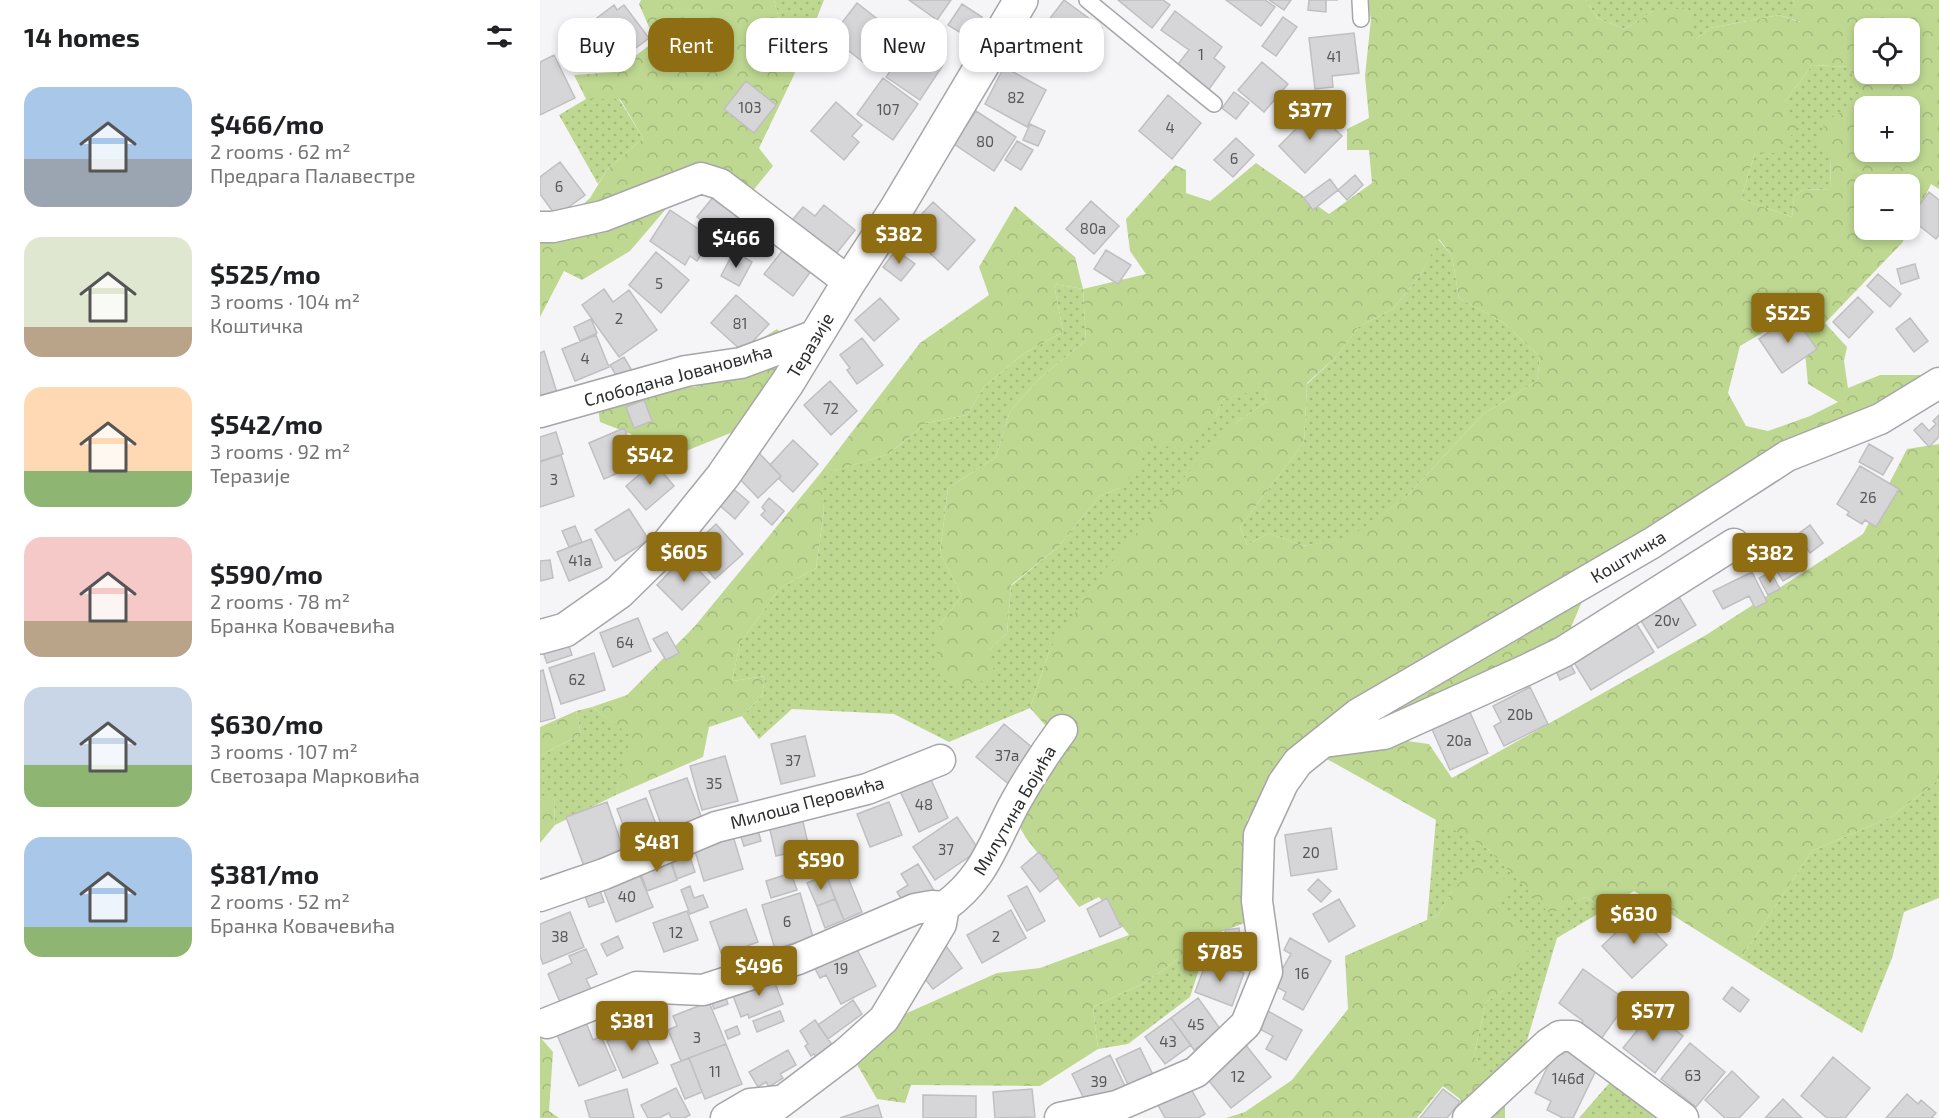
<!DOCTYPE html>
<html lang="en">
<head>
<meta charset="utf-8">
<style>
  :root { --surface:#fff; --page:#f6f6f6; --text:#202124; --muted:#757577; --accent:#8f6e13 }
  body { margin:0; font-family:"Exo 2",sans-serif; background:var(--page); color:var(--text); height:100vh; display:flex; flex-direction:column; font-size:22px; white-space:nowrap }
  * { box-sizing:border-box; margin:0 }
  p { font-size:20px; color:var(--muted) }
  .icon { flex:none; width:33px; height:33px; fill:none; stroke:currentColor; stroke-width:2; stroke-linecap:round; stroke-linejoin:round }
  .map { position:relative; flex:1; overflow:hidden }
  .drawer { display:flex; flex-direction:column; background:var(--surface); width:540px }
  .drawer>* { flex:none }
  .top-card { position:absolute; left:18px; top:18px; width:570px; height:54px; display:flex; gap:12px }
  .fabs { position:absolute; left:1314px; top:18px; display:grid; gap:12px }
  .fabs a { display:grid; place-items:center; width:66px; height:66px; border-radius:12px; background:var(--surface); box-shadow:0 3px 9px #0003; font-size:30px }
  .price { position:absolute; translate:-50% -51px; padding:0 14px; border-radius:6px; background:var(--accent); color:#fff; font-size:20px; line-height:39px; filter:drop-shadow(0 2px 3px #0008) }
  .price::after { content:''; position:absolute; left:50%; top:36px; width:18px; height:14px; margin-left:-9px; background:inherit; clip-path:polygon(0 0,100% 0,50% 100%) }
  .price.current { background:#222; color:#fff }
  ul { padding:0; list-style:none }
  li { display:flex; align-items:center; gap:18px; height:150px; padding:0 24px }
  li span { display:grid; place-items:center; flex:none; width:168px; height:120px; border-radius:18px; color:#555 }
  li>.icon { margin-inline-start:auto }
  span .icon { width:72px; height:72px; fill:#fffc; stroke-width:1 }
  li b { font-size:26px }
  h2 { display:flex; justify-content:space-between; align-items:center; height:72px; padding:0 24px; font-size:26px }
  .tag { padding:0 21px; border-radius:18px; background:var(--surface); box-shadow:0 3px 9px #0003; font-size:21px; line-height:54px }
  .tag.current { background:var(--accent); color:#fff }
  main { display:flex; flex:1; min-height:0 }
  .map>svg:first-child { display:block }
  .grass { fill:url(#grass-dots) }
  .forest { fill:url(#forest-crowns); fill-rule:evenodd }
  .building { fill:#d6d6d9; stroke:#bfbec1; stroke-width:1.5 }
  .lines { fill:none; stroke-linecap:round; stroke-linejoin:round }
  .service-casing { stroke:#a6a6a9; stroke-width:18 }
  .minor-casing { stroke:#a6a6a9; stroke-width:33 }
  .tertiary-casing { stroke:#a6a6a9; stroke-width:36 }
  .service { stroke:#fff; stroke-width:15 }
  .minor { stroke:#fff; stroke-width:30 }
  .tertiary { stroke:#fff; stroke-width:33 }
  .labels { text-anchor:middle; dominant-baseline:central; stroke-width:6; stroke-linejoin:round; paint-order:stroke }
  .number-label { font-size:15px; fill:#575759 }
  .street-label { font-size:18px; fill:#2d2d2e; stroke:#fff }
</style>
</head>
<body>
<main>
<section class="drawer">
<h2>14 homes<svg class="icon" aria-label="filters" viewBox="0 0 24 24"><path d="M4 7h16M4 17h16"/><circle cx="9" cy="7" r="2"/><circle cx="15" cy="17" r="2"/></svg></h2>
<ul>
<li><span style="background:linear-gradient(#a9c7e8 60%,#9aa5b1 0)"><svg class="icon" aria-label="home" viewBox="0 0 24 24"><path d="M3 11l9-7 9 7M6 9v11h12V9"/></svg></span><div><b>$466/mo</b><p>2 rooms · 62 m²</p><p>Предрага Палавестре</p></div></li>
<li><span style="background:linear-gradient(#dfe7d0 75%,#b9a48a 0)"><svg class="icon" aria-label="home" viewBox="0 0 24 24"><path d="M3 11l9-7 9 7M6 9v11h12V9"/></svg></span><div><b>$525/mo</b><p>3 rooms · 104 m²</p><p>Коштичка</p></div></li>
<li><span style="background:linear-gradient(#ffd9b3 70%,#8fb573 0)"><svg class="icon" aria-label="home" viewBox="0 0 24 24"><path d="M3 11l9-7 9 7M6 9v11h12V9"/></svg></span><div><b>$542/mo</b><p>3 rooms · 92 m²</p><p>Теразије</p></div></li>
<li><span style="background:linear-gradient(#f6c9c9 70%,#b9a48a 0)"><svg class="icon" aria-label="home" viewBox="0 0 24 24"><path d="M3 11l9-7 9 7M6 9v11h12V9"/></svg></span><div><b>$590/mo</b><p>2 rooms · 78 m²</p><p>Бранка Ковачевића</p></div></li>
<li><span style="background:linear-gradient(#c9d6e8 65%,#8fb573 0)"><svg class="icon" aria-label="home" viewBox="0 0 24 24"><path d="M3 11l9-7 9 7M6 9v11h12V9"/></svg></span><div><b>$630/mo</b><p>3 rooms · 107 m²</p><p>Светозара Марковића</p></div></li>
<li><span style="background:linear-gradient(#a9c7e8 75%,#8fb573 0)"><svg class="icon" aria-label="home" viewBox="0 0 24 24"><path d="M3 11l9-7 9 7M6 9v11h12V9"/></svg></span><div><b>$381/mo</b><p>2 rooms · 52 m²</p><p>Бранка Ковачевића</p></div></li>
</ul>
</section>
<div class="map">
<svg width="1399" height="1118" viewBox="0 0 1399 1118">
  <defs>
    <pattern id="grass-dots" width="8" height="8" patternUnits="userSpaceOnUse" patternTransform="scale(1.5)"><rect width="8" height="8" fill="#bed891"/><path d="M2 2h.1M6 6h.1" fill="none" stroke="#a4ba7d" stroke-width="1.8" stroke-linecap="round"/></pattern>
    <pattern id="forest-crowns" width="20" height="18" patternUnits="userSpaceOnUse" patternTransform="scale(1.5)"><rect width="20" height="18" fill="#bed891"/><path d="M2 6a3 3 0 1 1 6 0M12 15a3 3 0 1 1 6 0" fill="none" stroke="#a4ba7d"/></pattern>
  </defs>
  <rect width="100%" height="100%" fill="#f5f5f8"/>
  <path class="grass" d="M234,0H284L254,75Z
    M1046,0H1253L1261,22L1239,15L1170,28L1156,39L1113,11L1085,29L1057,18Z
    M1272,65L1309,67L1324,101L1291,159L1290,190L1264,189L1254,196L1252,217L1201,199L1215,153L1245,102Z
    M46,99H79L103,138L67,170L58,184L19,115Z
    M898,239L912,256L919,298L964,323L1000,357L997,381L943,414L866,497L810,538L763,546L729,533L707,545L700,527L764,442L767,384L797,356L818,327L853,309L881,274Z
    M514,284L543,289L546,340L499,379L470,411L456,457L408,488L400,553L422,596L398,627L447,652L467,633L471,586L517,548L560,496L579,488L608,444L676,417L682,400L724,387L727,401L697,422L510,649L490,708L409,742L354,714L252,709L219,739L202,716L222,696L225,676L192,681L200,643L240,588L276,568L284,510L279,475L349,454L386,423L427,415L444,387L483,354L523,332Z
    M52,707L92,736L76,795L15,825L14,796H0V756L41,734L36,711Z
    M1399,779V898L1364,912L1352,958L1322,1033L1201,958L1272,851L1353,816Z
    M896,819L948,849L1010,913L1045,897L1066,909L1017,938L986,1044L948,1078L965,1101V1118H928L920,1099L947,1078L934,1055L946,1002L964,990L912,891L898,915L887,920Z
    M670,936L650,997L588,1044L558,1049L553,1007L606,982Z
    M1072,1080L1127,1118H1039Z"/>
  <path class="forest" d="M101,0H234L254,75L219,148L233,166L207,198L159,164L131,203L90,251L42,280L24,271L0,317V243L50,198L67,170L103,138L80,99H46L34,75L74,72L115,41L99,4Z
    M827,0H1046L1057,18L1085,29L1113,11L1148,8L1156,39L1170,28L1239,15L1260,22L1253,0H1399V189L1391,184L1370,228V184H1324V230H1369L1362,243L1285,323L1307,347L1304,361L1308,388L1340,375H1387L1046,592L1026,639L860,740L889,744L912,778L1166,635L1323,534L1367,449L1399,444V779L1353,816L1272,851L1201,958L1094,891L1066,909L1045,897L1010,914L948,849L787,759L756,755L707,820L710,921L670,936L606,982L553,1007L558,1049L500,1086L371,1085L365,1103L337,1099L315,1061L358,1017L457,973L500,968L589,935L559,897L539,907L486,838L475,819L521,743L490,708L510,649L563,572L648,473L697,422L727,401L724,388L682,400L676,417L648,449L608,444L598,469L579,488L560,496L517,548L471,585L467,633L447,652L457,679L411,686L396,671L398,627L422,596L400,553L408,488L456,457L470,411L499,379L546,340L543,289L514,284L523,332L483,354L444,387L427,415L386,423L349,454L280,475L284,510L276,568L240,588L200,643L192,681L225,676L222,696L202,716L169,727L163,757L76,795L91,736L52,707L87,695L155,626L279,475L380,343L449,295L439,267L475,206L535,257L543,289L606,274L590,251L586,219L635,165L646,170V193L670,201L716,163L789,214L832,183L829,150H807V129L829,118L825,76L831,19ZM1324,28H1370V74H1324ZM1272,65L1309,67L1323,101L1285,120L1279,144L1291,159L1290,190L1264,189L1254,196L1252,217L1201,199L1215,153H1238L1257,128L1245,102ZM1324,106H1370V152H1324ZM899,239L912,256L919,298L964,323L1000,357L997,381L943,414L866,497L810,537L763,546L729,533L707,545L700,527L764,442L767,383L797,356L818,327L853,309L881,274ZM1261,310L1268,384L1298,402L1270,416L1228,431L1206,426L1188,393L1200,346Z
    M237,329L260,351L203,428L131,457L102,463L91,434L60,422L58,408L119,387H155L180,373L210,346Z
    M36,711L41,734L0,756V727Z
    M14,795L15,825L0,843V796Z
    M939,862L972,884L956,907L994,941L964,990L946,1002L934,1055L948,1078L920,1099L903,1086L877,1118H686L705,1112L752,1080L808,1009L805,956L898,915L912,891Z
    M0,1037L13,1052L9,1111L19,1118H0Z"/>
  <path class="building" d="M369,0H411L397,20Z
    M524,0L562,28L536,63L498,34Z
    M578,0H623L630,5L612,28Z
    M686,0H725L735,7L721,26Z
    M729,0H751L744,10Z
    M769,0H798H786V12L768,10Z
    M317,3L349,28L323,62L291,37Z
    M422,4L442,17L429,38L408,25Z
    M74,5L77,10L84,5L109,38L85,56L81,50L74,56L65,43L56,50L41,30Z
    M635,11L682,47L674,58L685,67L667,92L635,68L649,50L621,30Z
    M743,17L757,27L736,56L722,46Z
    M814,33L819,73L792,76L793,87L775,89L769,38Z
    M370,42L403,65L380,100L346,77Z
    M14,55L35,98L0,115V62Z
    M722,62L748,84L724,112L698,90Z
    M464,67L506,90L487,127L445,104Z
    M343,78L378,104L353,140L317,114Z
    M206,81L236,105L214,133L184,109Z
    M694,92L709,103L696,119L682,108Z
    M628,95L661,123L632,159L599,131Z
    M296,102L322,125L312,136L319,142L304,160L271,131Z
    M775,110L802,136L765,173L739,146Z
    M436,111L476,137L454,171L414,144Z
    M490,124L505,131L498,146L483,140Z
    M696,138L714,155L693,177L674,160Z
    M477,141L493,150L481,170L465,160Z
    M20,162L45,195L16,216L0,194V177Z
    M815,175L823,185L807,200L798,190Z
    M790,179L798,190L773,210L764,198Z
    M178,191L213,219L193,245L157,217Z
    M1389,192L1399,200V235L1396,239L1370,218Z
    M551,201L579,226L554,254L526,229Z
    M393,202L435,240L408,270L366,231Z
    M284,205L315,230L288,264L245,229L263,207L275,216Z
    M130,210L166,234L160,243L166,248L157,261L150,256L145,265L110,241Z
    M246,246L274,267L253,296L224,274Z
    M356,250L375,264L361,281L343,267Z
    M566,250L591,265L578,284L554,269Z
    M194,251L212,262L199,286L181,276Z
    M116,252L149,280L121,313L89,285Z
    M1375,264L1379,278L1361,284L1357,269Z
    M1338,274L1361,294L1350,307L1327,286Z
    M64,289L73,302L89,290L117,330L79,357L42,305Z
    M196,295L229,324L203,352L171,323Z
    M1318,297L1333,312L1309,338L1293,322Z
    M340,298L359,319L334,341L315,320Z
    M1253,315L1277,349L1242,373L1219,339Z
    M1370,318L1388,341L1374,352L1356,329Z
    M51,319L57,333L40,341L34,327Z
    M56,335L69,367L35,381L22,349Z
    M322,338L343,365L317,384L307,370L310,368L300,355Z
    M4,351L18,396L0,402V353Z
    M84,357L95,376L81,384L70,365Z
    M290,381L317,411L291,435L264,405Z
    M104,400L112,421L94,428L86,407Z
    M1399,415V437L1389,447L1374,430L1382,423L1389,431L1396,424L1393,421Z
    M84,428L99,464L64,479L49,443Z
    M16,432L23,454L0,461V437Z
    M253,440L278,464L253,492L239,479L241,476L230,465Z
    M1329,444L1353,458L1343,475L1319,462Z
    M219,453L241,476L218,498L196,475Z
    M21,455L34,496L0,507V462Z
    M114,462L134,486L106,510L86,486Z
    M1320,466L1359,489L1336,527L1325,520L1322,524L1307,515L1309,512L1297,504Z
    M191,487L209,502L195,519L177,503Z
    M229,498L244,511L232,525L221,515L225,511L222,507Z
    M89,509L109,540L75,561L55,530Z
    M176,524L203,554L175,579L149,549Z
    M1270,525L1283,543L1270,553L1257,535Z
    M35,526L42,542L29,547L22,531Z
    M51,539L62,567L29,581L17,552Z
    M1245,539L1263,569L1243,581L1235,568L1232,570L1222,553Z
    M145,556L170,582L142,610L117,585Z
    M10,560L13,578L0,581V561Z
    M1212,572L1227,602L1215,608L1209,596L1183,609L1173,591Z
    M1231,572L1240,589L1228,595L1219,578Z
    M1136,592L1156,625L1118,648L1098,616Z
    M98,618L111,651L73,667L60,633Z
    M1096,623L1114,652L1051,690L1033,661Z
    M127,632L139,653L126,660L113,639Z
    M28,643L32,655L7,663L3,652Z
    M54,653L65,690L21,704L9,668Z
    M1028,659L1035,673L1020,680L1014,666Z
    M3,670L15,718L0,722V671Z
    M990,687L1008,724L964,746L954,726L961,722L953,706Z
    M929,710L948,753L910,770L891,727Z
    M464,724L499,753L471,786L436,757Z
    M265,736L275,776L241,784L231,744Z
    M185,756L198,801L162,810L150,766Z
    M389,775L408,818L379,832L359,789Z
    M147,778L164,824L126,838L109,791Z
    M106,798L122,840L93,851L77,809Z
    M67,802L85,854L45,869L26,817Z
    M349,802L362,835L330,847L317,814Z
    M261,813L269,848L236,856L228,821Z
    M417,817L439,850L395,880L373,847Z
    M215,819L221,841L204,846L197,825Z
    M791,828L797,869L751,876L745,835Z
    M193,836L203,869L164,881L154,848Z
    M147,848L155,872L137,879L129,854Z
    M499,852L519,877L500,892L481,867Z
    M128,854L137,880L107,891L98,865Z
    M378,864L395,892L367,908L357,892L368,885L361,874Z
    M304,868L322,912L304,920L286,875Z
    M98,871L113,907L76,922L62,886Z
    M251,873L257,890L231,898L226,881Z
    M286,875L295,899L277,906L267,883Z
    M56,879L64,902L49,907L41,885Z
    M778,879L791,891L781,902L768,890Z
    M150,886L154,898L163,895L168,907L150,914L141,890Z
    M487,886L505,921L487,931L468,896Z
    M260,893L273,937L235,949L222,905Z
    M567,898L581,927L560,937L547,909Z
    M295,899L304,920L285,928L277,906Z
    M799,899L815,926L789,942L773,914Z
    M206,909L218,942L182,955L170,922Z
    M471,910L486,938L442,963L427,935Z
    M147,911L158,940L124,952L113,923Z
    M30,912L44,947L3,964L0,956V924Z
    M1096,913L1127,945L1092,978L1062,946Z
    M699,928L703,956L690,958L685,930Z
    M78,936L83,948L67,956L61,944Z
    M750,938L791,961L763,1010L743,999L746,992L733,985L751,954L744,950Z
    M312,940L336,986L301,1004L286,975L280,978L271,961Z
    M406,946L422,968L393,989L382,975Z
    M46,949L57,974L46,979L51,989L20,1002L8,974L32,963L29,956Z
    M667,960L704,973L692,1006L655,992Z
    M1043,969L1082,997L1078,1004L1083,1008L1061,1039L1039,1027L1043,1021L1019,1003Z
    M230,970L243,1004L209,1018L208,1014L201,1017L193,996L203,992Z
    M182,987L188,1004L174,1009L168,992Z
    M1192,987L1209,1000L1200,1012L1183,999Z
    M658,998L681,1030L654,1050L631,1018Z
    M313,1000L322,1014L288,1039L278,1025Z
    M169,1002L186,1044L141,1061L128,1030L137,1026L133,1016Z
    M719,1006L762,1030L746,1060L726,1049L733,1036L710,1024Z
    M240,1011L244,1021L217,1032L213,1021Z
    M1112,1012L1143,1036L1115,1073L1083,1048Z
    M43,1015L53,1040L61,1036L76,1070L39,1086L14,1028Z
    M631,1018L651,1045L625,1064L605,1037Z
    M275,1020L293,1046L276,1057L274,1054L271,1056L265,1046L268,1044L260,1031Z
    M101,1026L118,1063L83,1078L67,1041Z
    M197,1026L200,1034L188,1039L185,1031Z
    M1150,1043L1185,1072L1156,1107L1121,1079Z
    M186,1044L202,1084L165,1099L149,1058Z
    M705,1044L731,1077L691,1108L665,1076Z
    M1027,1046L1060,1062L1033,1118H1023L1007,1110L1011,1101L995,1093L1015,1051L1023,1054Z
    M600,1048L616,1081L592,1093L576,1059Z
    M248,1050L256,1065L240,1074L243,1078L229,1087L226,1082L218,1087L209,1072Z
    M570,1055L586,1088L548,1107L532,1074Z
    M1293,1057L1330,1088L1305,1118H1287L1261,1096Z
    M149,1058L162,1092L145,1099L131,1065Z
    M1192,1071L1219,1097L1199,1118H1185L1165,1100Z
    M650,1087L665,1114L658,1118H625L618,1105Z
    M136,1088L150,1115L144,1118H131L129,1113L119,1118H108L101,1105Z
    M87,1089L94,1118H50L45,1101Z
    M492,1089L495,1117L455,1118L453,1092Z
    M903,1089L920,1102L907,1118H880Z
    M1367,1094L1378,1104L1381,1100L1396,1113L1392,1117L1394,1118H1346Z
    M383,1095L436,1096V1118H383Z
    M1243,1099L1262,1118H1225Z
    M338,1105L342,1118H300Z"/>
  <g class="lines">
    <g class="service-casing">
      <path id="service" d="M547,0L674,104
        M820,0L821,19"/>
    </g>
    <g class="minor-casing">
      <path id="minor" d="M0,227H13L63,216L161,178L180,184L309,282
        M0,412L146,371L201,363L276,335
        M784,742L844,734L986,670L1023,652L1194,544
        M0,896L64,874L176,827L327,789L400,760
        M7,1023L97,987L163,990L258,959L375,909L392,906L404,907
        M186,1118L210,1104L239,1101
        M220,1118L306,1053L344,1019L401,924L404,907C445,878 453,843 476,801C490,776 505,753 522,730
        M520,1118L577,1106L656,1072L706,1024L727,972L717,901L719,835L743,783L758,762L818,714L1112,543L1247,456L1340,419L1399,383
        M928,1118L1008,1044L1020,1036H1033L1143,1118"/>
    </g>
    <g class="tertiary-casing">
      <path id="tertiary" d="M0,637L25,630L79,592L129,543L183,476L248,382L309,282L357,208L481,0"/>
    </g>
    <use href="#service" class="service"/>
    <use href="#minor" class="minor"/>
    <use href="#tertiary" class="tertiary"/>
  </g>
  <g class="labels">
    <g class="number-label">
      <text x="661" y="54">1</text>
      <text x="794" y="56">41</text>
      <text x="476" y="97">82</text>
      <text x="210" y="107">103</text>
      <text x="348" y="109">107</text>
      <text x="630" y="127">4</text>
      <text x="445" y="141">80</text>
      <text x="694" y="158">6</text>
      <text x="19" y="186">6</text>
      <text x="553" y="228">80a</text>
      <text x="119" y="283">5</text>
      <text x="79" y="318">2</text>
      <text x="200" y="323">81</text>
      <text x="45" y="358">4</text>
      <text x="291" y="408">72</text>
      <text x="14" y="479">3</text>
      <text x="1328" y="497">26</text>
      <text x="40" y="560">41a</text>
      <text x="1127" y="620">20v</text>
      <text x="85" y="642">64</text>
      <text x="37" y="679">62</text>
      <text x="980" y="714">20b</text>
      <text x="919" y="740">20a</text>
      <text x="467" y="755">37a</text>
      <text x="253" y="760">37</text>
      <text x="174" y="783">35</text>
      <text x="384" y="804">48</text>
      <text x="406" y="849">37</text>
      <text x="771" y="852">20</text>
      <text x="87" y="896">40</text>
      <text x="247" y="921">6</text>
      <text x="136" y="932">12</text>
      <text x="20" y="936">38</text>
      <text x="456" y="936">2</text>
      <text x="301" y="968">19</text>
      <text x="762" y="973">16</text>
      <text x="656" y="1024">45</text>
      <text x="157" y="1037">3</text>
      <text x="628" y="1041">43</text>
      <text x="175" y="1071">11</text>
      <text x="1153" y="1075">63</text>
      <text x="698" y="1076">12</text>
      <text x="1028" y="1078">146đ</text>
      <text x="559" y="1081">39</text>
    </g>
    <g class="street-label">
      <text transform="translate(270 345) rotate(-59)">Теразије</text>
      <text transform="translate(138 375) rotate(-15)">Слободана Јовановића</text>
      <text transform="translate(1088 556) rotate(-31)">Коштичка</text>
      <text transform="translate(267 802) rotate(-15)">Милоша Перовића</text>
      <text transform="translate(474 810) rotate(-60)">Милутина Бојића</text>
    </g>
  </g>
</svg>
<div class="fabs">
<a><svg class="icon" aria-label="locate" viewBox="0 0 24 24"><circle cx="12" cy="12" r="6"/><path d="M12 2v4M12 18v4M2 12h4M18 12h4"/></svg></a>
<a>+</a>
<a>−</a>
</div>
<b class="price" style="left:770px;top:141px">$377</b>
<b class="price" style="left:359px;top:265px">$382</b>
<b class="price current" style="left:196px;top:269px">$466</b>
<b class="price" style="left:1248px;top:344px">$525</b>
<b class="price" style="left:110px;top:486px">$542</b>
<b class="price" style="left:144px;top:583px">$605</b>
<b class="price" style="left:1230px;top:584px">$382</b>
<b class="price" style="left:117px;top:873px">$481</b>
<b class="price" style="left:281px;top:891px">$590</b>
<b class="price" style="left:1094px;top:945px">$630</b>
<b class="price" style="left:680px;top:983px">$785</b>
<b class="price" style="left:219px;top:997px">$496</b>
<b class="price" style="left:1113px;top:1042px">$577</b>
<b class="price" style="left:92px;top:1052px">$381</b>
<div class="top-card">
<a class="tag">Buy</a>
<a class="tag current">Rent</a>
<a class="tag">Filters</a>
<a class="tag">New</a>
<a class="tag">Apartment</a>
</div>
</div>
</main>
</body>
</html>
